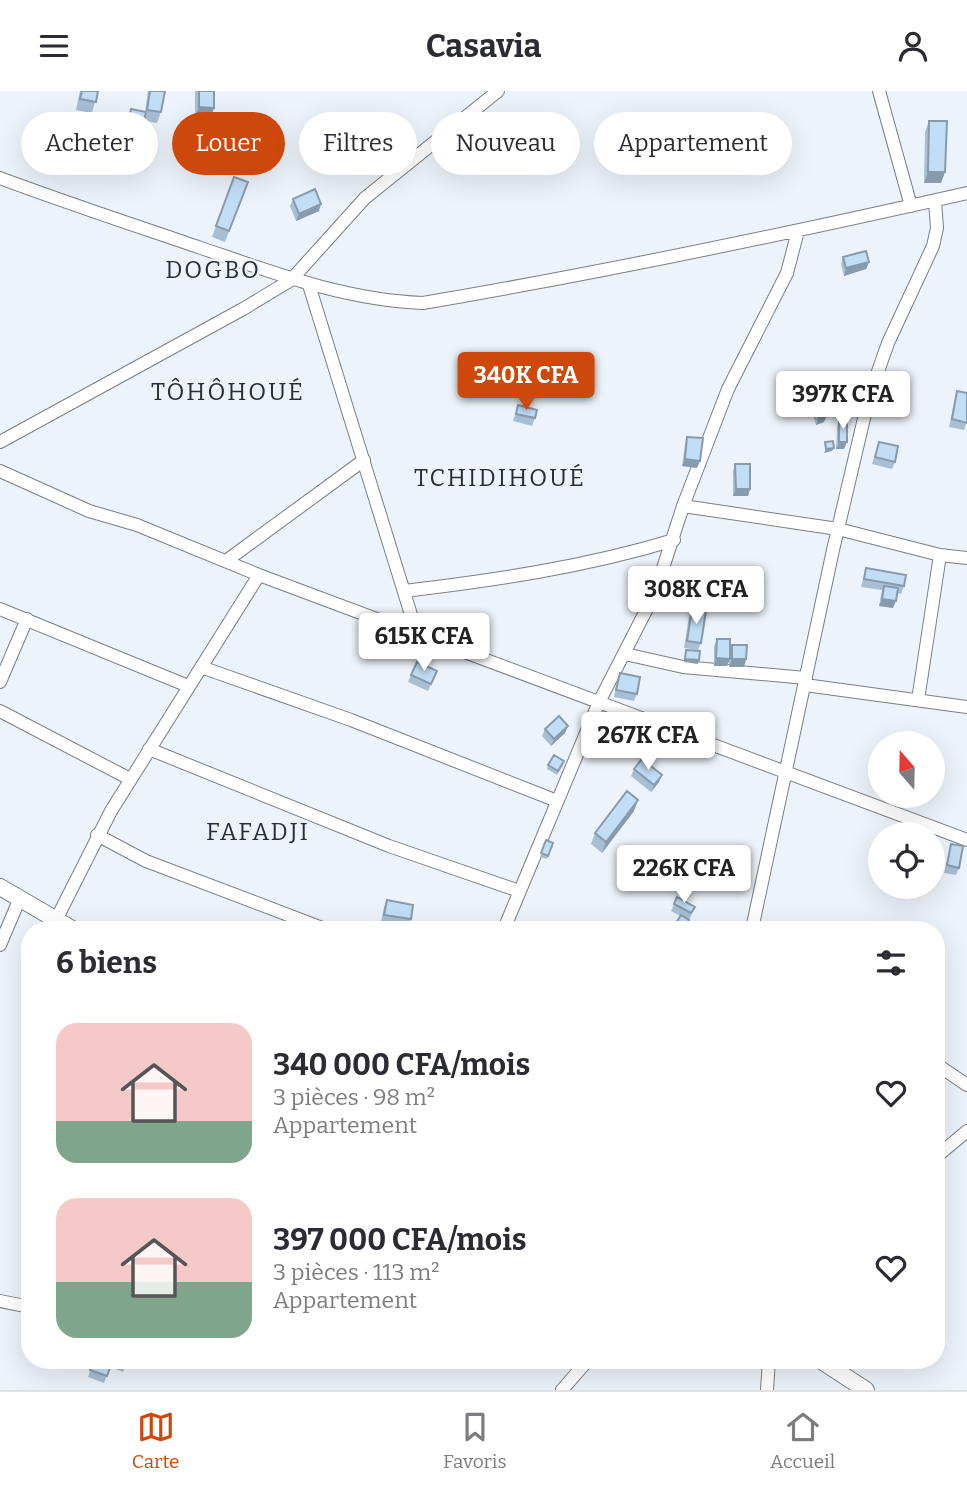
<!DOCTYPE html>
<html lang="fr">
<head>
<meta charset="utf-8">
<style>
  :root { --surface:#fff; --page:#f2f2f3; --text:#2b2b33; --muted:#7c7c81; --line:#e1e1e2; --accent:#ce480b }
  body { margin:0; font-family:Bitter,serif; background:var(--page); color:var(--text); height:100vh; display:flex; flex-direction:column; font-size:26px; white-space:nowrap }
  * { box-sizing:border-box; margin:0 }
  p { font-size:23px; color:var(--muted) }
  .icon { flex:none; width:38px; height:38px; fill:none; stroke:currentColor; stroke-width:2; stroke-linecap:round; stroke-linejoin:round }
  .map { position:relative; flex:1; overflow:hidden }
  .sheet { position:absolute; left:21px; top:830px; width:924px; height:448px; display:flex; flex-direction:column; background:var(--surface); border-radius:28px; box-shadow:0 7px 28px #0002 }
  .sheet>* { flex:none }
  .top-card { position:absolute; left:21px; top:21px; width:926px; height:63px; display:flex; gap:14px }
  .needle { width:46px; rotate:340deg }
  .fabs { position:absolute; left:868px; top:640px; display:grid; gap:14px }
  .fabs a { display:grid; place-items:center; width:77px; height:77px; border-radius:50%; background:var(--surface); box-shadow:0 7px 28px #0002; font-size:35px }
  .price { position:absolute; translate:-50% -60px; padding:0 16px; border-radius:7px; background:#fff; color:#222; font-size:23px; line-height:46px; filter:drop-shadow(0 2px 4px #0008) }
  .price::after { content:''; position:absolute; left:50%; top:42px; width:21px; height:16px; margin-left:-10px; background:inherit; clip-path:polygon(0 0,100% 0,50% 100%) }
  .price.selected { background:var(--accent); color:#fff }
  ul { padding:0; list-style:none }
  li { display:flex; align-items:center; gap:21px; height:175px; padding:0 35px }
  li span { display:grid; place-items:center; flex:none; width:196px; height:140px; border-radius:21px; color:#555 }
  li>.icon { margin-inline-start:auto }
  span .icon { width:84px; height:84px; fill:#fffc; stroke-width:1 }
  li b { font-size:30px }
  h2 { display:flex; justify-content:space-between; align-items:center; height:84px; padding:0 35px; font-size:30px }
  .pill { padding:0 24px; border-radius:32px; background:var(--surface); box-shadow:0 7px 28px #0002; font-size:24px; line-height:63px }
  .pill.selected { background:var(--accent); color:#fff }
  header { display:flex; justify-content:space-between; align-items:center; height:91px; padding:0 35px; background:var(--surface); font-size:32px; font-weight:700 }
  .menu { display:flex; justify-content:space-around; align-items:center; height:98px; border-top:2px solid var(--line); background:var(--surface); font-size:19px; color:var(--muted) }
  .menu a { display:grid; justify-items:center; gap:4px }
  .menu .selected { color:var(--accent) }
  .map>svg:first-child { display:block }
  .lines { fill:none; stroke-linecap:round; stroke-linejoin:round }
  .minor-casing { stroke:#797f84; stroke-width:14 }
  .major-casing { stroke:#797f84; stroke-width:18 }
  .minor { stroke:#fff; stroke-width:12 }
  .major { stroke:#fff; stroke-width:16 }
  .wall { fill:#a7bfd4 }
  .shaded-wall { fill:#889bad }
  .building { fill:#c2def7; stroke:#889bad; stroke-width:2 }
  .labels { text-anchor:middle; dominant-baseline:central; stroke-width:5; stroke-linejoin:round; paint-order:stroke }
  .quarter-label { font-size:24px; letter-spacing:2px; fill:#2b2e30; stroke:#edf3fa }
</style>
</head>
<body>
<header><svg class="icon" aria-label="menu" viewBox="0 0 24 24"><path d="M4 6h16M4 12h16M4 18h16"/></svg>Casavia<svg class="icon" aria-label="person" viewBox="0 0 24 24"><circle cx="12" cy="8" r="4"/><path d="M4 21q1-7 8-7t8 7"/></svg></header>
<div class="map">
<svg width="967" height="1299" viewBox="0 0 967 1299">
  <rect width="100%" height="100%" fill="#edf3fa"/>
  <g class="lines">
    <g class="minor-casing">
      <path id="minor" d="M879,0L911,115
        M0,87C67,112 134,134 201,157C274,182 345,209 423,212C605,181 786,143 967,102
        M309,194L417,543
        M0,351L243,218L291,189L365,107L498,0
        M0,380L89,420L137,434L259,484L967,749
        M683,415L838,438L940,464L967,467
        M226,470L364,369
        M404,500C496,489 585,476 674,449
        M0,518L188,595
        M625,563L683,576L806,587
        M201,576L351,629L557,710
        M0,591L27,528
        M805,594L967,616
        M918,609L940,464
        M0,620L130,688
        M149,658L389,755L519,800
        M97,744L146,770L325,838
        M56,829L111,720L259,484
        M504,838L599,611L655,502L683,415L728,298L787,182L798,140
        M752,838L833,459L869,306L888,252L933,155L937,137L935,110
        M0,854L20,807
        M936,973L967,994
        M936,1066L967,1040
        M0,1210L30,1216
        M562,1299L588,1269
        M767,1299L769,1269"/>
    </g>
    <g class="major-casing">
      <path id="major" d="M0,796L72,838
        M820,1269L866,1299"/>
    </g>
    <use href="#minor" class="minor"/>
    <use href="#major" class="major"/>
  </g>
  <path class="wall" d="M80,0H98L92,22L76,19Z
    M148,0H165L161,21L157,32L144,30L137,59L133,70L118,66L127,29L131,18L145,21Z
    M195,0H214V17L210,28L195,27Z
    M929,30L945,81L941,92H924L925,41Z
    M234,86L248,91L225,151L212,146Z
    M293,108L319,120L296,130L290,115Z
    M843,166L869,171L866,178L844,185L841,173Z
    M957,300L967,330L964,339L949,336L955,307Z
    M814,309L824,331L816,334L811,316Z
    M518,314L535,327L532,335L513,330Z
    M839,329L844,358H836L837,337Z
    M687,346L697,377L682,375L685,353Z
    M879,351L895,371L892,378L872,373Z
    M735,373L750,398L748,405H733V380Z
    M866,477L904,495L901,503L897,502L893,517L879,515L882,499L861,496Z
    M692,518L701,552L698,559L684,557L689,525Z
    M717,548L730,559L732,554L746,568L744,576H729V570L727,575H714V555Z
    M437,580L428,600L408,591L411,584Z
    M620,582L637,603L634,610L614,606L617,590Z
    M545,638L565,642L551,655L542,645Z
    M548,674H563L557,684L547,678Z
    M634,678L659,691L651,701L631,685Z
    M634,720L602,762L591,753L595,742Z
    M546,749L553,752L547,768L540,766Z
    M951,753L959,777L956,784L944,782Z
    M387,809L411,828L408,835L381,831L384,816Z
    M674,813L692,823L684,838H673L680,825L671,820Z
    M94,1269L112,1271L104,1292L88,1286Z
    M113,1269H127L123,1281L110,1276Z"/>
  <path class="shaded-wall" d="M199,16L214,17L210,28L195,27Z
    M928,81H945L941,92H924Z
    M321,113L319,120L296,130L299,123Z
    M869,171L866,178L844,185L846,177Z
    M827,324L824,331L816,334L819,326Z
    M839,351H847L844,358H836Z
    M834,357L832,360L824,362L826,358Z
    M685,368L700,370L697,377L682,375Z
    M736,398H750L748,405H733Z
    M882,508L896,510L893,517L879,515Z
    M716,567L730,568L727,575H714Z
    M685,568L699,569L698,573L684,571Z
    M732,568H746L744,576H729Z
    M568,635L565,642L551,655L554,648Z
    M662,684L659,691L651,701L654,694Z
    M638,709L634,720L602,762L606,751Z"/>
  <path class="building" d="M82,0H98L96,11L80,8Z
    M150,0H165L161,21L147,19Z
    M199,0H214V17L199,16Z
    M131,18L146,21L137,59L122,55Z
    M929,30H947L945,81H928Z
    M234,86L248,91L229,140L216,135Z
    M315,98L321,113L299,123L293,108Z
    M866,160L869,171L846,177L843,166Z
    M957,300L967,302V332L952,328Z
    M822,307L827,324L819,326L814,309Z
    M518,314L537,319L535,327L516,323Z
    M839,329L847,330V351H839Z
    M687,346L703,347L700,370L685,368Z
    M833,350L834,357L826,358L825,351Z
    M879,351L898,355L895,371L875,366Z
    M735,373H750V398H736Z
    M866,477L906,484L904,495L864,488Z
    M884,495L898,497L896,510L882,508Z
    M692,518L706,520L701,552L687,550Z
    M717,548H730V568L716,567Z
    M732,554H747L746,568H732Z
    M686,559L700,560L699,569L685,568Z
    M417,571L437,580L431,593L411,584Z
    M620,582L640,586L637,603L616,599Z
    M559,625L568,635L554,648L545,638Z
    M554,664L564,670L558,680L548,674Z
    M642,668L662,684L654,694L634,678Z
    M627,700L638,709L606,751L595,742Z
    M546,749L553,752L548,765L541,762Z
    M951,753L963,755L959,777L947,774Z
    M677,806L695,816L691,822L674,813Z
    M387,809L413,814L411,828L384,824Z
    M681,824L689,829L683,838H679L674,835Z
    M94,1269H106L112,1271L107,1285L90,1279Z
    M113,1269H127L125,1273Z"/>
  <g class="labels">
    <g class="quarter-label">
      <text x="213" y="179">DOGBO</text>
      <text x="228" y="301">TÔHÔHOUÉ</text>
      <text x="500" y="387">TCHIDIHOUÉ</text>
      <text x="258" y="741">FAFADJI</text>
    </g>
  </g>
</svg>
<div class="fabs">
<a><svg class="needle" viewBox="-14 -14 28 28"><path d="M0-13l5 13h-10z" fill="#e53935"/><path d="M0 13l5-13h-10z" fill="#7c7c81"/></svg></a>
<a><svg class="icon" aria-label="locate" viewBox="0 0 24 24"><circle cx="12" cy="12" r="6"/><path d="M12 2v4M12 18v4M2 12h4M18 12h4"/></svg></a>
</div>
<b class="price selected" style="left:526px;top:321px">340K CFA</b>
<b class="price" style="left:843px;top:340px">397K CFA</b>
<b class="price" style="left:696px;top:535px">308K CFA</b>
<b class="price" style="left:424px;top:582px">615K CFA</b>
<b class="price" style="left:648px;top:681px">267K CFA</b>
<b class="price" style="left:684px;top:814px">226K CFA</b>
<div class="top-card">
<a class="pill">Acheter</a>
<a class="pill selected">Louer</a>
<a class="pill">Filtres</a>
<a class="pill">Nouveau</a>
<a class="pill">Appartement</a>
</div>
<section class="sheet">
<h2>6 biens<svg class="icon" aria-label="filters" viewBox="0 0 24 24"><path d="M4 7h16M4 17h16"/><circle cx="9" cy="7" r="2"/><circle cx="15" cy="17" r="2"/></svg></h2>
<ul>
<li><span style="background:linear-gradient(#f6c9c9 70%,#7fa58c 0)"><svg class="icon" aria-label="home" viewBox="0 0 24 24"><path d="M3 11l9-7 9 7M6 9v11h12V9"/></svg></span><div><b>340 000 CFA/mois</b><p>3 pièces · 98 m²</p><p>Appartement</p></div><svg class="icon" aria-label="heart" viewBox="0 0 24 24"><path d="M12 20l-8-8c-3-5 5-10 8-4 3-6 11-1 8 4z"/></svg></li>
<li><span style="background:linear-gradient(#f6c9c9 60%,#7fa58c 0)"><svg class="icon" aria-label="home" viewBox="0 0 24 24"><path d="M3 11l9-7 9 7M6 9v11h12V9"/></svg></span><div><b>397 000 CFA/mois</b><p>3 pièces · 113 m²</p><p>Appartement</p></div><svg class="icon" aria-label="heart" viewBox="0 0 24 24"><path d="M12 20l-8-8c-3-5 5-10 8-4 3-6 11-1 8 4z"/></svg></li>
</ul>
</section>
</div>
<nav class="menu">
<a class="selected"><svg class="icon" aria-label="map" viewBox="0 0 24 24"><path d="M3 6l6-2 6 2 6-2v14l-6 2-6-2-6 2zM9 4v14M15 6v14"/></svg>Carte</a>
<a><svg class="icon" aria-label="saved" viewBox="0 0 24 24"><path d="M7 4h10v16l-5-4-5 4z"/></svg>Favoris</a>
<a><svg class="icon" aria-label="home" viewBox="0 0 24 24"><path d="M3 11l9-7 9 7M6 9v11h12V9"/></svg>Accueil</a>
</nav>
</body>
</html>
